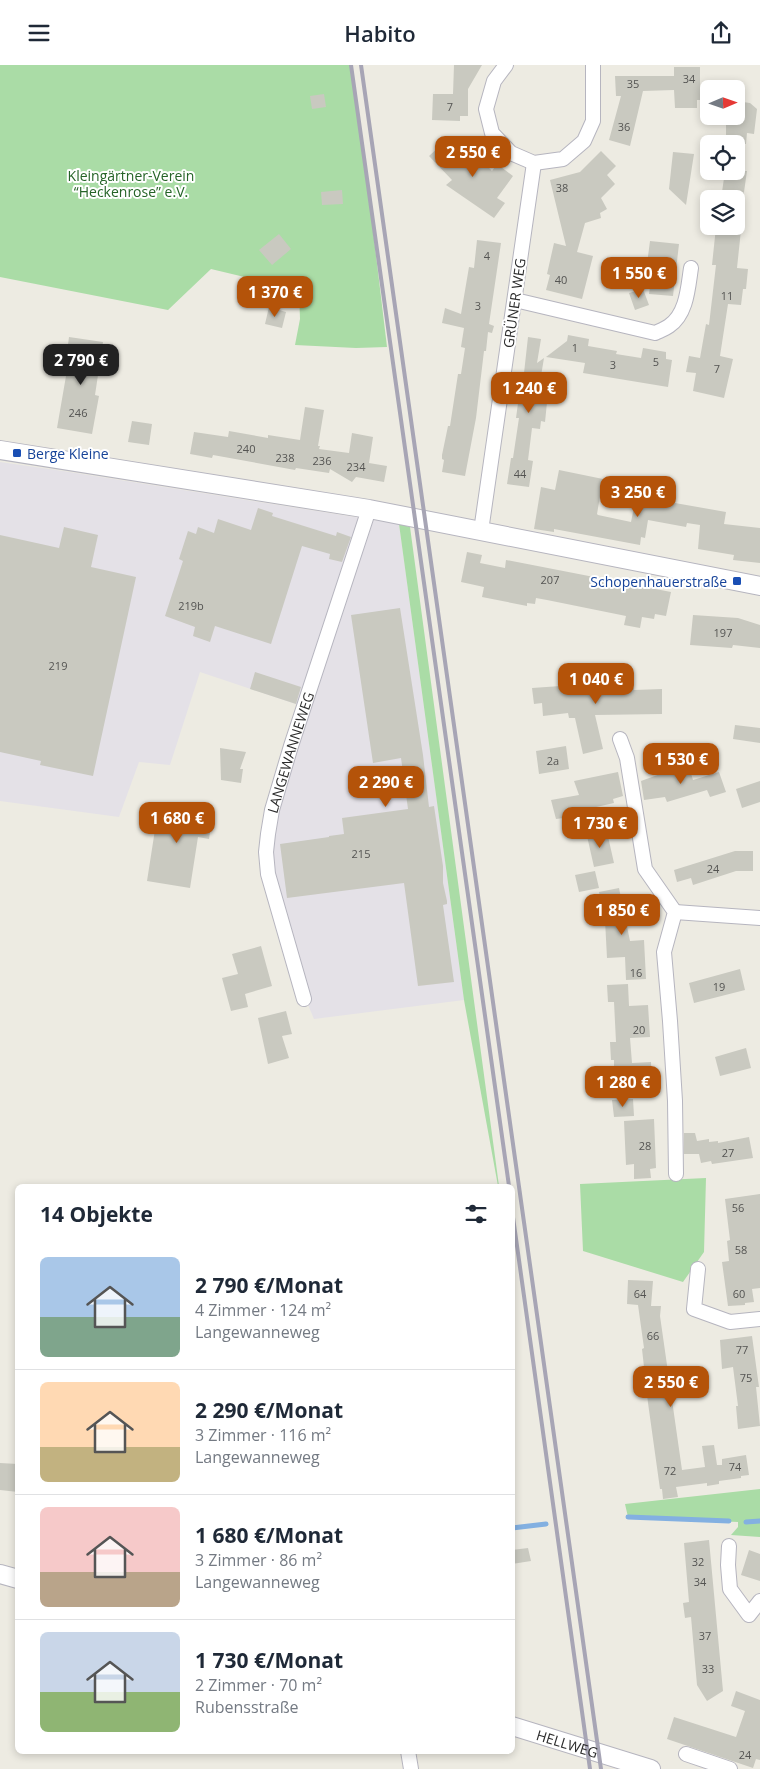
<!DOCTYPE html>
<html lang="de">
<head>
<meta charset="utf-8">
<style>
  :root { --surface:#fff; --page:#f2f2f3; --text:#1f2937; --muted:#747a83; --line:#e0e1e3; --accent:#b45309 }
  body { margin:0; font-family:"Open Sans",sans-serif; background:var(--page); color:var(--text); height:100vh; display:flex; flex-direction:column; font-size:19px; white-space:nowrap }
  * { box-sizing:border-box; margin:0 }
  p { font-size:16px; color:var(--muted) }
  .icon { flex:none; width:28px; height:28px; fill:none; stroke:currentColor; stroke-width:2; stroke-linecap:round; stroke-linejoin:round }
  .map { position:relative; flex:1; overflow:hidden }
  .details { position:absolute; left:15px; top:1119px; width:500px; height:570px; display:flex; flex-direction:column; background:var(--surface); border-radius:8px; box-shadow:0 2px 8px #0003 }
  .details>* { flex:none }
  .needle { width:32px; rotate:88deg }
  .buttons { position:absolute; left:700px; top:15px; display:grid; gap:10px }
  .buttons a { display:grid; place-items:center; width:45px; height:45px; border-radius:8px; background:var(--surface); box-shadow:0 2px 8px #0003; font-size:25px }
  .price { position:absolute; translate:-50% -42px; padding:0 11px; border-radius:10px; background:var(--accent); color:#fff; font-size:16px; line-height:32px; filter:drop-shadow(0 1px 2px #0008) }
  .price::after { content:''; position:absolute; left:50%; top:30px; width:15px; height:11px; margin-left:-8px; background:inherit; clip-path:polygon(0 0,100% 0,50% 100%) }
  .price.selected { background:#222; color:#fff }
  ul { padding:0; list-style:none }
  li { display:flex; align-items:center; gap:15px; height:125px; padding:0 25px }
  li+li { border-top:1px solid var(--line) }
  li span { display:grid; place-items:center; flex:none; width:140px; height:100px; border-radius:8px; color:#555 }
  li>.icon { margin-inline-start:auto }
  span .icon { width:60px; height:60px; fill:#fffc; stroke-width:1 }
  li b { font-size:21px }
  h2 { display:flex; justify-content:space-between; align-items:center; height:60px; padding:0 25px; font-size:21px }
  header { display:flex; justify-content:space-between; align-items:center; height:65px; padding:0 25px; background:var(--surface); font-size:22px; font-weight:600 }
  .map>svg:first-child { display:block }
  .industrial { fill:#e4e1e7 }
  .green { fill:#aadca6 }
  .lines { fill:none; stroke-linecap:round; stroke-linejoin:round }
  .stream { stroke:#83b0e1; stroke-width:5 }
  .building { fill:#c9c9c0 }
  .minor-casing { stroke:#b6b5bf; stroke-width:16 }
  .tertiary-casing { stroke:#b6b5bf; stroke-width:20 }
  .minor { stroke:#fff; stroke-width:14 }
  .tertiary { stroke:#fff; stroke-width:18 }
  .rail { stroke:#a7a5b5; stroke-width:4 }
  .transit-dot { fill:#1a4fb4; stroke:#fff; stroke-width:2 }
  .labels { text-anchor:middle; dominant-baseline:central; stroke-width:4; stroke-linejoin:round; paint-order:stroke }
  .number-label { font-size:11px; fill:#545452 }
  .park-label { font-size:14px; fill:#256327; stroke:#fff }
  .street-label { font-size:14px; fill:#2d2d2d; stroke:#fff }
  .transit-label { font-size:14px; fill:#164399; stroke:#fff; text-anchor:start }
</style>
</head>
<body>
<header><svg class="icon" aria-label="menu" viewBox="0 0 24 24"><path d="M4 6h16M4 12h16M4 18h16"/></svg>Habito<svg class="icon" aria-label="share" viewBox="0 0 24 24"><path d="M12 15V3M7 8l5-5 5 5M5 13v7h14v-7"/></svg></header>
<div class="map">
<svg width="760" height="1704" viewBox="0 0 760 1704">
  <rect width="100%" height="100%" fill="#edebe2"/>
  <path class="industrial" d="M0,397L63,406L399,459L464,935L314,954L283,881L263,816L260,779L265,748L299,640L200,607L170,700L139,697L119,752L0,736Z"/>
  <path class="green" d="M0,0H350L363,82L387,282L356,283L295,280L300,254L299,225L211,204L168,245L0,212Z
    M399,459L410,462L499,1121H498L464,935Z
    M706,1113L704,1187L683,1217L583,1186L580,1119Z
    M760,1424V1472L731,1470L738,1462V1457L628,1452L625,1439Z"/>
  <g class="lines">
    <path class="stream" d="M628,1452L729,1456
      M746,1457L760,1456
      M512,1463L546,1459"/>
  </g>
  <path class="building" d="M454,0H482L468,24V51H460V56L432,55L433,29H453Z
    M674,2H700V35H697V43H675L674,25L643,26L630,81L609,75L621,31H616L615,11H674Z
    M324,29L326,42L312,44L310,31Z
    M736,36L750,38L757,44L754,69L747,68L746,79H726V51H736Z
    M464,77L492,106L497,99L513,111L497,133L505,138L494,153L446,120L452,115L429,91L442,79L452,89Z
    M601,86L616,101L607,110L615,119L601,133L607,144L600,148L601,153L585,158L577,187L593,191L582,234L546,225L550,210L547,209L554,178L566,181L550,115L580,107Z
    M673,87L694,89L686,140L669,124Z
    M725,106H747L743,134H721Z
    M342,125L343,139L322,140L321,127Z
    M716,162L741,165L737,203L748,204L746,224H743L741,240L728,239L720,291L733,294L724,333L693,326L696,308L686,307L689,291L700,293L706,259L709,260L716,200H712Z
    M279,169L291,184L272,200L259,185Z
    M477,175L501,178L489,259L494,261L492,268L488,267L486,286H484L476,353L465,411L442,407L444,395L442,394V390L448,361H450L458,309H461L465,283L461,282L464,263L442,258L445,243L461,249L469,202L474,203Z
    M650,176L679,179L673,231L649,229L653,200L647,199Z
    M643,224L649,240L635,245L629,228Z
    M269,242L286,247L282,263L265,259Z
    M568,270L589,274L588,281L617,286L616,289L641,293L643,283L666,287V294L672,295L668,322L583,308L585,298L546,292L567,276Z
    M69,272L103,277L95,330L99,331L92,369L57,363L66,311L64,310Z
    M528,272L541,274L537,298L544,293L540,317L549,318L545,357L541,356L540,364L532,363L528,395L533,396L529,422L507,419L511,393H513L519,353H516L519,331H522L521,309L524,308Z
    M305,342L324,345L318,381H320L319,384L349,388L352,368L373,372L369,398L387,401L384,417L356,412L352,417L330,404L329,408L296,403L295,405L213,390L212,393L190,389L194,367L228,372L229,366L268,373V370L300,375Z
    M132,356L152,359L149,380L128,377Z
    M559,405L603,414L597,449L598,450L631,457L637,427L676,433L675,438L726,447L724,459L760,463V498L733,495L734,490L698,484L700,460L687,458L686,462L648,455L645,473L641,472L640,480L554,464V467L534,464L541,422L555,425Z
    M258,443L273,448L272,451L336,471L337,467L351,472L342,497L329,494L330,489L302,481L271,579L215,561L210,577L193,571L195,562L165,551L183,496L179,494L188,466L196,469L198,462L214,468L218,454L251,465Z
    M64,462L98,470L91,502L136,512L93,711L40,700L41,696L0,687V470L59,483Z
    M467,487L482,490L480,498L505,503L506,495L517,497L671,527L666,551L655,549L654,554L642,552L640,563L624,560L626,551L547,535L536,533L535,539L527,538V541L482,532L484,522L461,517Z
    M400,543L423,690L429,742L434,741L443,801V818L447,836V839L443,840L454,917L418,921L404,818L287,833L280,779L329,772V771L344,769L342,753L408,744L401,693L373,698L351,550Z
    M693,550L738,553L760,560V583L733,580L732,583L690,580Z
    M255,607L301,622L296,639L250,624Z
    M589,613V614L599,613V621L633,620L634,625L662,624V649L595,650L603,684L583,689L575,653H569L568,648L543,651L542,638L534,639L532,623L575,620V614Z
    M735,660L760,663V678L733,674Z
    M566,681L569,704L539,709L536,686Z
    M220,683L246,687L240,704H243L241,718L221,715Z
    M688,699L693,715L719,707L726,727L710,732L707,725L667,737L665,732L644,735L641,716Z
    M618,707L623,731L613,734L614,738L583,745L587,766L567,770L564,753L556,754L551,735L579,730L574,716Z
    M760,716V737L742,743L736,724Z
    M159,739L213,748L209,774L198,772L190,823L147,816Z
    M607,767L614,798L594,802L587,771Z
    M735,786H753V806H736L693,820L691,813L677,817L674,805Z
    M595,806L599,823L579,827L575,810Z
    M619,823L630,876L644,875L646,914L626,915L625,892L607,893L605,855L599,827Z
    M261,881L272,921L245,929L248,942L231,946L222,913L238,909L232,889Z
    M740,904L745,925L694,938L689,918Z
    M628,919L629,941L648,940L650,972L630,973L632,998L651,997L652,1029L632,1030L631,1008L614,1009V995H611L610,977H616L614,937H608L607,920Z
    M286,946L292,969L282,971L289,993L268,999L258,953Z
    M746,983L751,1003L720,1011L715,992Z
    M633,1034L634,1051L614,1052L612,1035Z
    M654,1054L656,1103L650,1104L651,1113L634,1114V1099L626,1100L624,1056Z
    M684,1068H695L697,1076L709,1074V1077L718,1076V1078L749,1072L753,1093L712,1099L711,1096L701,1098L699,1089H684Z
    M760,1129V1223L752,1224L754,1237L745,1238V1240L728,1241L722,1197L729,1196L727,1176L730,1175L725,1134Z
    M628,1215L653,1216L651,1241H661L660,1251L682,1405L705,1402L702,1381L714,1380L717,1400H722V1394L746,1390L749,1410L741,1411V1413L719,1416V1419L707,1421V1418L676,1422L678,1432L663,1434L662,1424H660L648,1338L642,1284L644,1283L638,1240L627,1239Z
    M752,1271L759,1322H756L760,1361L738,1364L736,1341H738L733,1302L722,1304L720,1275Z
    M0,1398L18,1399V1427L0,1425Z
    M709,1475L723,1626L707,1636L697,1620L691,1552L685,1553L683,1538L689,1537L684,1478Z
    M528,1483L531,1496L512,1499V1485Z
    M749,1485L760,1489V1516L741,1510Z
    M736,1626L760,1635V1695L756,1694L753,1703L667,1674L674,1652L736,1672L745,1646L731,1641Z"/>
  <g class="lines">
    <g class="minor-casing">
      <g id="minor">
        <path d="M506,0L494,16L486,44L492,68L511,88L534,98L563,94L584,76L593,56V0"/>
        <path d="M515,235L655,268C659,266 665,264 669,261C687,249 688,222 691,203"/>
        <path d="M481,466L534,98"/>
        <path d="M620,674L627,693L645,804L675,847L664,887L670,956L675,1036L676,1109"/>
        <path d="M675,847L760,853"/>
        <path id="s1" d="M304,934L268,809L266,787L268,769L272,745L291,681L369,444"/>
        <path d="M698,1204L694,1244L730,1257L760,1254"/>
        <path d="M729,1481L728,1500L730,1524L749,1550L760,1536"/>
        <path d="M408,1686L411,1704"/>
        <path d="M686,1689L730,1704"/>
      </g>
    </g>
    <g class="tertiary-casing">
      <g id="tertiary">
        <path d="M0,385L369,444L760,521"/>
        <path d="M0,1509L18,1514"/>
        <path id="s2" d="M512,1661L651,1704"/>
      </g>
    </g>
    <use href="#minor" class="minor"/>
    <use href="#tertiary" class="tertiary"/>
    <path class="rail" d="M351,0L509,1121
      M361,0L601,1704
      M512,1145L590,1704"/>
  </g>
  <g class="transit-dot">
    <rect x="12" y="383" width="10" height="10" rx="2.5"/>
    <rect x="732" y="511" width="10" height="10" rx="2.5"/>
  </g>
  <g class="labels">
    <g class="number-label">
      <text x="689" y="13">34</text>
      <text x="633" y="18">35</text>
      <text x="450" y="41">7</text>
      <text x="624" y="61">36</text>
      <text x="562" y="122">38</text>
      <text x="487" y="190">4</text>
      <text x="561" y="214">40</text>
      <text x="727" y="230">11</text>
      <text x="478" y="240">3</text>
      <text x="575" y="282">1</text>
      <text x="656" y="296">5</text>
      <text x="613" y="299">3</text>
      <text x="717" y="303">7</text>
      <text x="78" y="347">246</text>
      <text x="246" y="383">240</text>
      <text x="285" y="392">238</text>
      <text x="322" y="395">236</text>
      <text x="356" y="401">234</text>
      <text x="520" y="408">44</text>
      <text x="550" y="514">207</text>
      <text x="191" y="540">219b</text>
      <text x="723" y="567">197</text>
      <text x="58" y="600">219</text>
      <text x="553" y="695">2a</text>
      <text x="361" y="788">215</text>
      <text x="713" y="803">24</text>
      <text x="636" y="907">16</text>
      <text x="719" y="921">19</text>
      <text x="639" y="964">20</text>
      <text x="645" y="1080">28</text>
      <text x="728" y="1087">27</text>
      <text x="738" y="1142">56</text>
      <text x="741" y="1184">58</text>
      <text x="640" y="1228">64</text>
      <text x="739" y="1228">60</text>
      <text x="653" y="1270">66</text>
      <text x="742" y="1284">77</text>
      <text x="746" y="1312">75</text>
      <text x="735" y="1401">74</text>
      <text x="670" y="1405">72</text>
      <text x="698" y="1496">32</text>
      <text x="700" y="1516">34</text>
      <text x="705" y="1570">37</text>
      <text x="708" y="1603">33</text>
      <text x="745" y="1689">24</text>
    </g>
    <g class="park-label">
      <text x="131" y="110">Kleingärtner-Verein<tspan x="131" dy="16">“Heckenrose” e.V.</tspan></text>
    </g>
    <g class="street-label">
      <text transform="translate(514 238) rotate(-82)">GRÜNER WEG</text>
      <text stroke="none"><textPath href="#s1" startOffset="255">LANGEWANNEWEG</textPath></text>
      <text stroke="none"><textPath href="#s2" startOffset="58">HELLWEG</textPath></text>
    </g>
    <g class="transit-label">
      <text x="27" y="388">Berge Kleine</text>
      <text x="727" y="516" text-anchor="end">Schopenhauerstraße</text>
    </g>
  </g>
</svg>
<div class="buttons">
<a><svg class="needle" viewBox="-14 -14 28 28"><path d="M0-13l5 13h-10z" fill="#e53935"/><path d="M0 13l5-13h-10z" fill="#747a83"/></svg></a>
<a><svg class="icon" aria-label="locate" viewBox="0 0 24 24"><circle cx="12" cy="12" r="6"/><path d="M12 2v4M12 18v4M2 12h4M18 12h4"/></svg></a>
<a><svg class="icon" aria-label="layers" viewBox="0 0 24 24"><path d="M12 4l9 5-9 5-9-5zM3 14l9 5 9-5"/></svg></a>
</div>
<b class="price" style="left:473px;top:113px">2 550 €</b>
<b class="price" style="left:639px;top:234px">1 550 €</b>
<b class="price" style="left:275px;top:253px">1 370 €</b>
<b class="price selected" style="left:81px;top:321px">2 790 €</b>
<b class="price" style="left:529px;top:349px">1 240 €</b>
<b class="price" style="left:638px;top:453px">3 250 €</b>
<b class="price" style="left:596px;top:640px">1 040 €</b>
<b class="price" style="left:681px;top:720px">1 530 €</b>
<b class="price" style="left:386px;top:743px">2 290 €</b>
<b class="price" style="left:177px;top:779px">1 680 €</b>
<b class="price" style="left:600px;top:784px">1 730 €</b>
<b class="price" style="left:622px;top:871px">1 850 €</b>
<b class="price" style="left:623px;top:1043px">1 280 €</b>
<b class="price" style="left:671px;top:1343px">2 550 €</b>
<section class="details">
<h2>14 Objekte<svg class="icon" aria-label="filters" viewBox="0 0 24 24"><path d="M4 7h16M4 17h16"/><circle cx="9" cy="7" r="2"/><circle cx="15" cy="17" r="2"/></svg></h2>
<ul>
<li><span style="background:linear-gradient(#a9c7e8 60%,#7fa58c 0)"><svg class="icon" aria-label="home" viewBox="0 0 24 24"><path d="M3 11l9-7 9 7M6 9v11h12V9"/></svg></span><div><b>2 790 €/Monat</b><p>4 Zimmer · 124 m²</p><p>Langewanneweg</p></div></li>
<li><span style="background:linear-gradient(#ffd9b3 65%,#c2b280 0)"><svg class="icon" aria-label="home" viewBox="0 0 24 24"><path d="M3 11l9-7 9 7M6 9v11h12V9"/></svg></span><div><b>2 290 €/Monat</b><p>3 Zimmer · 116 m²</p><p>Langewanneweg</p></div></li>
<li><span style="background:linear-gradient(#f6c9c9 65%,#b9a48a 0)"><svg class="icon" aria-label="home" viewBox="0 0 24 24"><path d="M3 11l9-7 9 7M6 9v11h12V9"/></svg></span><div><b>1 680 €/Monat</b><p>3 Zimmer · 86 m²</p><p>Langewanneweg</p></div></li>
<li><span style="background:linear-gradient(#c9d6e8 60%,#8fb573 0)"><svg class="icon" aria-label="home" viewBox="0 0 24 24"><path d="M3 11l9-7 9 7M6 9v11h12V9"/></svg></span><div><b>1 730 €/Monat</b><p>2 Zimmer · 70 m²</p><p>Rubensstraße</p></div></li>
</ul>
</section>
</div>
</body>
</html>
